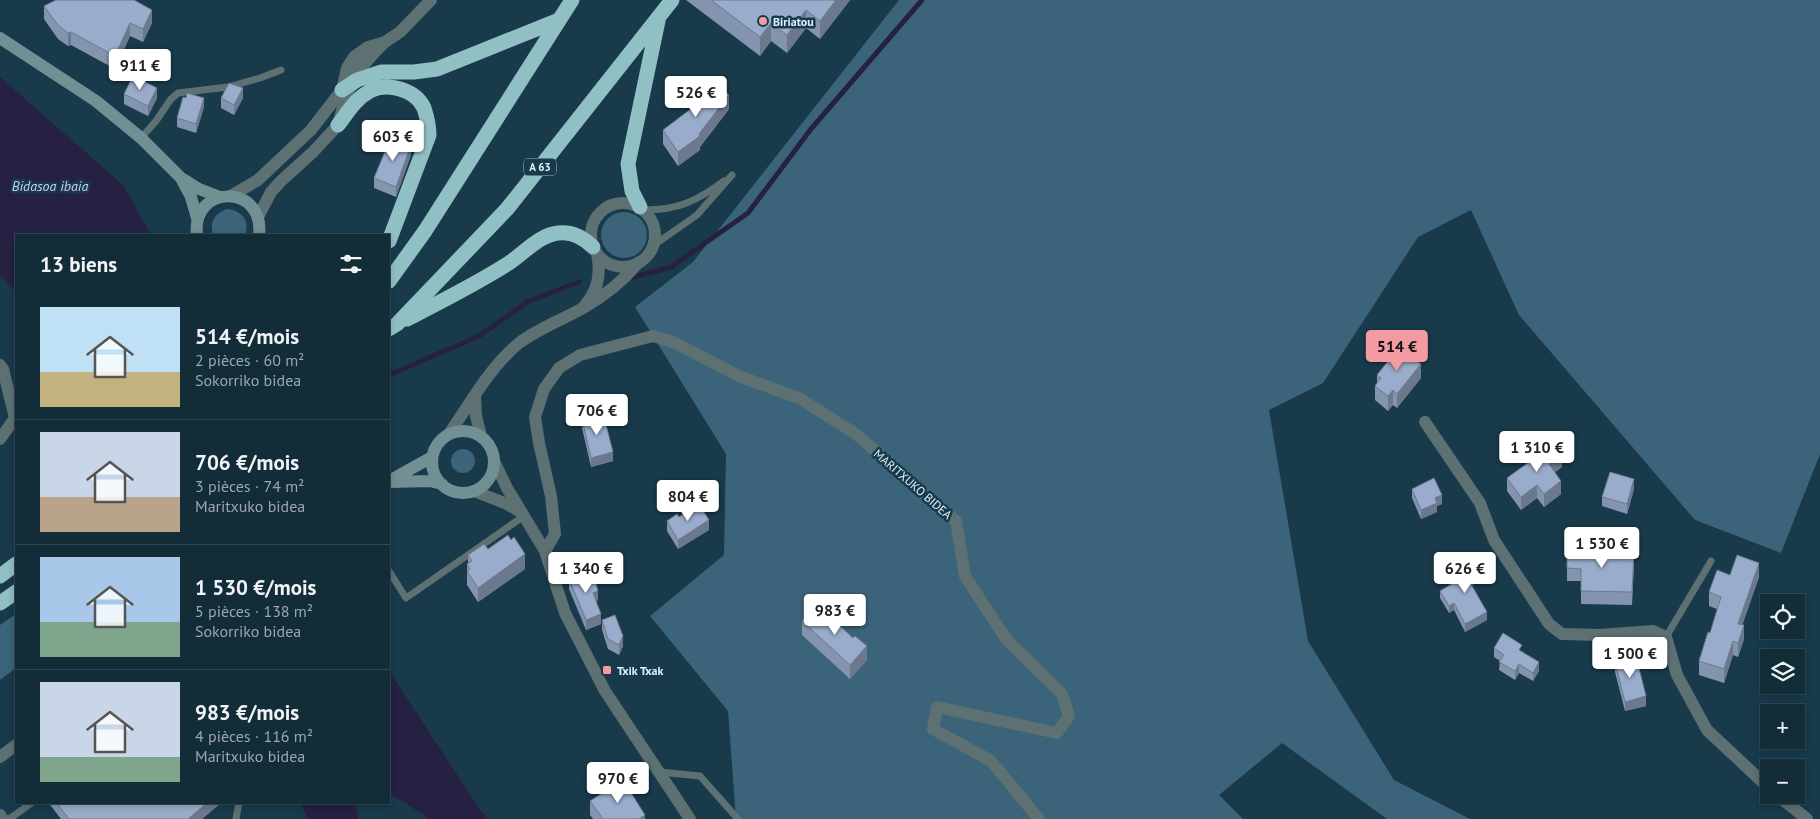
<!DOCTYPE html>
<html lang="fr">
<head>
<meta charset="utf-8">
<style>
  :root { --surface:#122c38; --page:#1f3843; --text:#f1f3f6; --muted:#9ca7ae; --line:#314853; --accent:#f49aa3 }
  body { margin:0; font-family:"PT Sans",sans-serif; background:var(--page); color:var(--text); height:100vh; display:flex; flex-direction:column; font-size:19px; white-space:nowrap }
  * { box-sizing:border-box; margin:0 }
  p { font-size:16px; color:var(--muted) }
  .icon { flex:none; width:28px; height:28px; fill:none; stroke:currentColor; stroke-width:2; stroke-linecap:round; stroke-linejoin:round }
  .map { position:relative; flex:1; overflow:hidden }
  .side { position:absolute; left:15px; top:234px; width:375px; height:570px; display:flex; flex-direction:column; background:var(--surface); border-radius:0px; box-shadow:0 2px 8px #0003,0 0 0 1px var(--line) }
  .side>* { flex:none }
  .fabs { position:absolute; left:1760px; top:594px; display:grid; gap:10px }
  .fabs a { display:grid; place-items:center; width:45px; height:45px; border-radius:0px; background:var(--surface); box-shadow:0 2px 8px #0003,0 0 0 1px var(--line); font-size:25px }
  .price { position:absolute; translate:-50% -42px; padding:0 11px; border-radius:5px; background:#fff; color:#222; font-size:16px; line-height:32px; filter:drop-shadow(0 1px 2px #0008) }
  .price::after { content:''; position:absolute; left:50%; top:30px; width:15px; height:11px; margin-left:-8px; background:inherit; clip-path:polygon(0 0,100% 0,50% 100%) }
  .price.current { background:var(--accent); color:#111 }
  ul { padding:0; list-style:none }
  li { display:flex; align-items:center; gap:15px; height:125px; padding:0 25px }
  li+li { border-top:1px solid var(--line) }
  li span { display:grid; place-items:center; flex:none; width:140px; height:100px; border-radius:0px; color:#555 }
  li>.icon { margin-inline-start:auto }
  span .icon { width:60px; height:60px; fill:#fffc; stroke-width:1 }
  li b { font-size:21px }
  h2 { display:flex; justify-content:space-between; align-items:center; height:60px; padding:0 25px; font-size:21px }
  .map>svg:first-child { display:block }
  .green { fill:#3b647a }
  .water { fill:#262043 }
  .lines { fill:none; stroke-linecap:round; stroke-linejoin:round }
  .stream { stroke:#262043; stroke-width:5 }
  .service { stroke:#5d7072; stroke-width:7 }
  .minor { stroke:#5d7072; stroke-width:12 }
  .tertiary { stroke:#5d7072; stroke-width:12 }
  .secondary { stroke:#729093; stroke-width:12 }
  .motorway { stroke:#90bfc4; stroke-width:15 }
  .wall { fill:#8494af }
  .shaded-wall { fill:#6b788e }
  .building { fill:#99accb; stroke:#6b788e }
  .poi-dot { fill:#f49aa3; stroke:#183a4b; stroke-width:2 }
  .labels { text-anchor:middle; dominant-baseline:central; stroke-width:5; stroke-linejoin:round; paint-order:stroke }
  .shield { fill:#183a4b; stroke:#a3bbc8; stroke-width:1 }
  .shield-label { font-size:11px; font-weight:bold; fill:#dff2fd }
  .poi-label { font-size:12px; font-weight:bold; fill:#dff2fd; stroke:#183a4b; text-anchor:start }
  .street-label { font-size:12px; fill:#dff2fd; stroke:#183a4b }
  .water-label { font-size:14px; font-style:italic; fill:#cfcbf4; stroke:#183a4b }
</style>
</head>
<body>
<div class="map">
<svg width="1820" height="819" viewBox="0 0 1820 819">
  <rect width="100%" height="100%" fill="#183a4b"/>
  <path class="green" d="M899,0H1820V454L1781,553L1695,520L1519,315L1471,210L1418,237L1323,383L1269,410L1308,641L1394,780L1470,819H1387L1282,743L1219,795L1243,819H736L728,711L650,616L724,555L726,454L635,307L693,262Z
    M227,209C242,210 250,221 245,235H213C209,222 215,213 227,209Z
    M601 235a23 23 0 1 1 46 0a23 23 0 1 1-46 0Z
    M451 461a12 12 0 1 1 24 0a12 12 0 1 1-24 0Z
    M16,614V668L0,680V625Z"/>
  <path class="water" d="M0,77L123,185L151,235H16V292L0,276Z
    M389,671L479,808L488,819H427L424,815L389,793Z
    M300,803H356L358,819H308Z"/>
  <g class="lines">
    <path class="stream" d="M634,277L671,267L748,213L811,129L922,0
      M389,375L479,336L529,301L579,282"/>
    <path class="service" d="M141,138L156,121L171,99L178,93L228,87L260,78L281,70
      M645,210C678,210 697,201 724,181
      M654,245L697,215L732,175
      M389,571L406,598L524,516
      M1666,637L1711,561
      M659,772L700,776L738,819
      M9,819L33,802
      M236,819L239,802"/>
    <path class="minor" d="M231,196L258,180L311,130L342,90L347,68L354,57L368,47L385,42
      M258,217L271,192L281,181L313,152L338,125L346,96L360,69L374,53L385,42L400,32L431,0
      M0,365L3,369L15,418L0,439
      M1425,422L1480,503L1494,540L1549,624L1562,634L1600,635L1653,631L1666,637L1677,675L1707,730L1769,788
      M545,551L555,534L551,496L539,443L535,417L544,389L559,368L580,355L653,336L673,342L741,377L799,398L856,434L956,521L965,576L1006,639L1062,694L1069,716L1057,733L937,707L933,729L991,761L1039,819
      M0,757L16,745
      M1777,795L1807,819
      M0,815L3,819"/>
    <path class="tertiary" d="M591 235a32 32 0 1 1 64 0a32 32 0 1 1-64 0Z
      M585,305C598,291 601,273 597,254
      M475,395L476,416L481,436
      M449,434C471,402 489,368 519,343C539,328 562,320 583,308C605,296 623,281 639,262
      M494,461L507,488L545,551L565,613L605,691L690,819
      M474,491L507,504L519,511"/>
    <path class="secondary" d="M0,38L96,101L141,138L181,178L191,197L197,218
      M183,179L199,189L220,197
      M197,235C191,184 265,183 259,235
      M432 462a31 31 0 1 1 62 0a31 31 0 1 1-62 0Z
      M389,481L432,457
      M389,482L430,481L442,484"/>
    <path class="motorway" d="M342,90L357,80L381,72H414L437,69L559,20
      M338,125C348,112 355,99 370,91C387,82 415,89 424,108C427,117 429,126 429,135L389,241
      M640,207L632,191L628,164L658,21
      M389,281L425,231L572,0
      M407,319C442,301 476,284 509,263C524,253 539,235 558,233C572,231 583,237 593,247
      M389,329L397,324L507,209L672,0
      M0,576L16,564
      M0,603L16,592"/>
  </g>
  <path class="wall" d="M686,0H850L820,39L806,28L787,53L771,41L760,56Z
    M44,6L152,23L143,42L130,36L115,69L71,45L68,46L58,39L44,19Z
    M124,94L157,98L148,116L124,104Z
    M221,98H243L234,115L221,108Z
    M204,107L196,133L177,127V118Z
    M729,109L700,147V150L678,166L663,144V130Z
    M411,155L396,197L374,188V178Z
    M1377,375L1421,378L1397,408L1393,405L1388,411L1375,400V386L1377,383Z
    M582,419L613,461L591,467L582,428Z
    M1562,467L1555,472L1561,494L1544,507L1537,498L1521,510L1507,491V478Z
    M1412,489L1442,504L1437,506V512L1421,519L1412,498Z
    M1634,489L1627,514L1602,506V497Z
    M679,517L709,530L678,549L667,531V521Z
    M1567,544L1582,551L1634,564L1632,605L1581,604V581H1567Z
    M488,549L525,569L478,602L467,585V564L468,563V555Z
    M1458,563L1479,581L1472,585L1487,620L1465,632L1454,610L1449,613L1440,598V591L1462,578L1458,571Z
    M1730,575L1759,577L1742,625L1744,639L1738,657L1733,655L1724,683L1699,675V661L1710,633L1717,609L1709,606V592Z
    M569,579L598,600L596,601L601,624L586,630L569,589Z
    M602,620L623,646L619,655L608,649L602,630Z
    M802,621L867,660L850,679L802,635Z
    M1494,648L1522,651L1539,671L1533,681L1519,673L1515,680L1499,670L1500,661L1494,657Z
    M1615,662L1646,706L1625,711L1615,672Z
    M590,801L645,819H593L590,815Z
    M48,802H222L202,819H61Z"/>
  <path class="shaded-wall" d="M836,0H850L820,39V21Z
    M152,10V23L143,42V29Z
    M806,10V28L787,53V35Z
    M130,23V36L115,69V56Z
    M771,23V41L760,56V37Z
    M71,32V45L68,46V33Z
    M157,88V98L148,116V106Z
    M243,88V98L234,115V105Z
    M729,95V109L700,147V150L678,166V152L699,134Z
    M204,98V107L196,133V124Z
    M411,145V155L396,197V187Z
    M1421,364V378L1397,408V394Z
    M1393,390V405L1388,411V396Z
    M613,452V461L591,467V458Z
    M1562,455V467L1549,477V464Z
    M1634,479V489L1627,514V504Z
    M1561,481V494L1544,507V494Z
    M1537,485V498L1521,510V497Z
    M1442,495V504L1437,506V512L1421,519V510L1435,498Z
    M709,520V530L678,549V540Z
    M525,554V569L478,602V588Z
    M1759,563V577L1738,638V624Z
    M1479,573V581L1468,587V579Z
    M598,591V600L593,602V593Z
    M1454,603V610L1449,613V606Z
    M1487,612V620L1465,632V624Z
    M601,614V624L586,630V620Z
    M1744,625V639L1738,657V643Z
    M623,636V646L619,655V645Z
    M1733,641V655L1724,683V669Z
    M867,646V660L850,679V665Z
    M1539,662V671L1533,681V673Z
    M1519,664V673L1515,680V671Z
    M1646,696V706L1625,711V702Z
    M208,802H222L202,819H188Z
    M645,815V819H639Z"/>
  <path class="building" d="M56,0H134L152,10L143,29L130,23L115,56L71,32L68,33L58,25L44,6Z
    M711,0H836L820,21L806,10L787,35L771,23L760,37Z
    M133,76L157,88L148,106L124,94Z
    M712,82L729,95L699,134L700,136L678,152L663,130L692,108Z
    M229,83L243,88L234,105L221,98Z
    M187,93L204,98L196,124L177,118L183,97L186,98Z
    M391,137L411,145L396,187L374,178Z
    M1399,347L1421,364L1397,394L1393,390L1388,396L1375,386L1381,378L1377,375Z
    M603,413L613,452L591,458L582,419Z
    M1554,444L1562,455L1549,464L1561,481L1544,494L1537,485L1521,497L1507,478Z
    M1610,472L1634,479L1627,504L1602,497Z
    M1434,478L1442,495L1435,498L1437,503L1421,510L1412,489Z
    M699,504L709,520L678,540L667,521L677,514L679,517Z
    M508,535L511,540L514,537L525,554L478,588L467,571L470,569L467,564L472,561L468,555L484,544L488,549Z
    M1567,544H1582V551L1634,552L1632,592L1581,591V569L1567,568Z
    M1737,555L1759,563L1738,624L1744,625L1738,643L1733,641L1724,669L1699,661L1708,632L1710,633L1721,597L1709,592L1717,570L1730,575Z
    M1470,557L1479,573L1468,579L1487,612L1465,624L1454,603L1449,606L1440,591L1465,576L1458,563Z
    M592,570L598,591L593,593L601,614L586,620L569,579Z
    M815,607L837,628L839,625L853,638L855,636L867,646L850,665L802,621Z
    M615,615L623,636L619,645L608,639L602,620Z
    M1503,633L1522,645L1519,650L1539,662L1533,673L1519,664L1515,671L1499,662L1504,655L1494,648Z
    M1636,656L1646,696L1625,702L1615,662Z
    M623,780L645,815L639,819H603L590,801Z
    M56,802H208L188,819H69Z"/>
  <g class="poi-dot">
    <circle cx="763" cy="21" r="5"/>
    <rect x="602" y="665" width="10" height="10" rx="2.5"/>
  </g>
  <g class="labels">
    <rect class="shield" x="524" y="158.5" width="32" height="17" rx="4"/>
    <g class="shield-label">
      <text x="540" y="167">A 63</text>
    </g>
    <g class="poi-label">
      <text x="773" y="21">Biriatou</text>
      <text x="617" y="670">Txik Txak</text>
    </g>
    <g class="street-label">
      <text transform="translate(913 484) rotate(41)">MARITXUKO BIDEA</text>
    </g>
    <g class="water-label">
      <text x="50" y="186">Bidasoa ibaia</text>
    </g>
  </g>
</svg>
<div class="fabs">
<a><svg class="icon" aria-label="locate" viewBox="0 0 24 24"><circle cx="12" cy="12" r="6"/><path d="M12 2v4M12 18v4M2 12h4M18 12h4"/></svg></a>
<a><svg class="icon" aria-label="layers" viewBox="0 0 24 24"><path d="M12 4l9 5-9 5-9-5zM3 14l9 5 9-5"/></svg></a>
<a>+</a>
<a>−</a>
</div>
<b class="price" style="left:140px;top:91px">911 €</b>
<b class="price" style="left:696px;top:118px">526 €</b>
<b class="price" style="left:393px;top:162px">603 €</b>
<b class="price current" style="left:1397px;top:372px">514 €</b>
<b class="price" style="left:597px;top:436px">706 €</b>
<b class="price" style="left:1537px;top:473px">1 310 €</b>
<b class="price" style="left:688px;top:522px">804 €</b>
<b class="price" style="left:1602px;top:569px">1 530 €</b>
<b class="price" style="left:586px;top:594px">1 340 €</b>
<b class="price" style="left:1465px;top:594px">626 €</b>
<b class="price" style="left:835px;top:636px">983 €</b>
<b class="price" style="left:1630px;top:679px">1 500 €</b>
<b class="price" style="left:618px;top:804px">970 €</b>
<section class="side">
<h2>13 biens<svg class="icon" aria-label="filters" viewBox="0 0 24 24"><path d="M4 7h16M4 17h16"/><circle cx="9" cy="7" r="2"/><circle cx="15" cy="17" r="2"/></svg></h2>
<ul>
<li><span style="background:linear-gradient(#bfe0f5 65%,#c2b280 0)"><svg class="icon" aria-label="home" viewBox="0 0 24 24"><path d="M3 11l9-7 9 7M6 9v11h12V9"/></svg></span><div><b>514 €/mois</b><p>2 pièces · 60 m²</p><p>Sokorriko bidea</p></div></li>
<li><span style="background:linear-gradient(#c9d6e8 65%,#b9a48a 0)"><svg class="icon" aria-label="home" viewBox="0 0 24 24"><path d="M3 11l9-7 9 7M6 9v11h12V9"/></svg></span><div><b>706 €/mois</b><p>3 pièces · 74 m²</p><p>Maritxuko bidea</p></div></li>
<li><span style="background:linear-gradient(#a9c7e8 65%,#7fa58c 0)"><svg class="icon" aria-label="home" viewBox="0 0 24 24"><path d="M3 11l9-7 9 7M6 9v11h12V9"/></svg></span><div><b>1 530 €/mois</b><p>5 pièces · 138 m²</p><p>Sokorriko bidea</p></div></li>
<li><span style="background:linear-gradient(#c9d6e8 75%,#7fa58c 0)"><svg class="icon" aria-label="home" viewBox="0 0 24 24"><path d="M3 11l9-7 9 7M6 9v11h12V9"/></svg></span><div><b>983 €/mois</b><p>4 pièces · 116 m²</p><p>Maritxuko bidea</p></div></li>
</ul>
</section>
</div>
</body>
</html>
